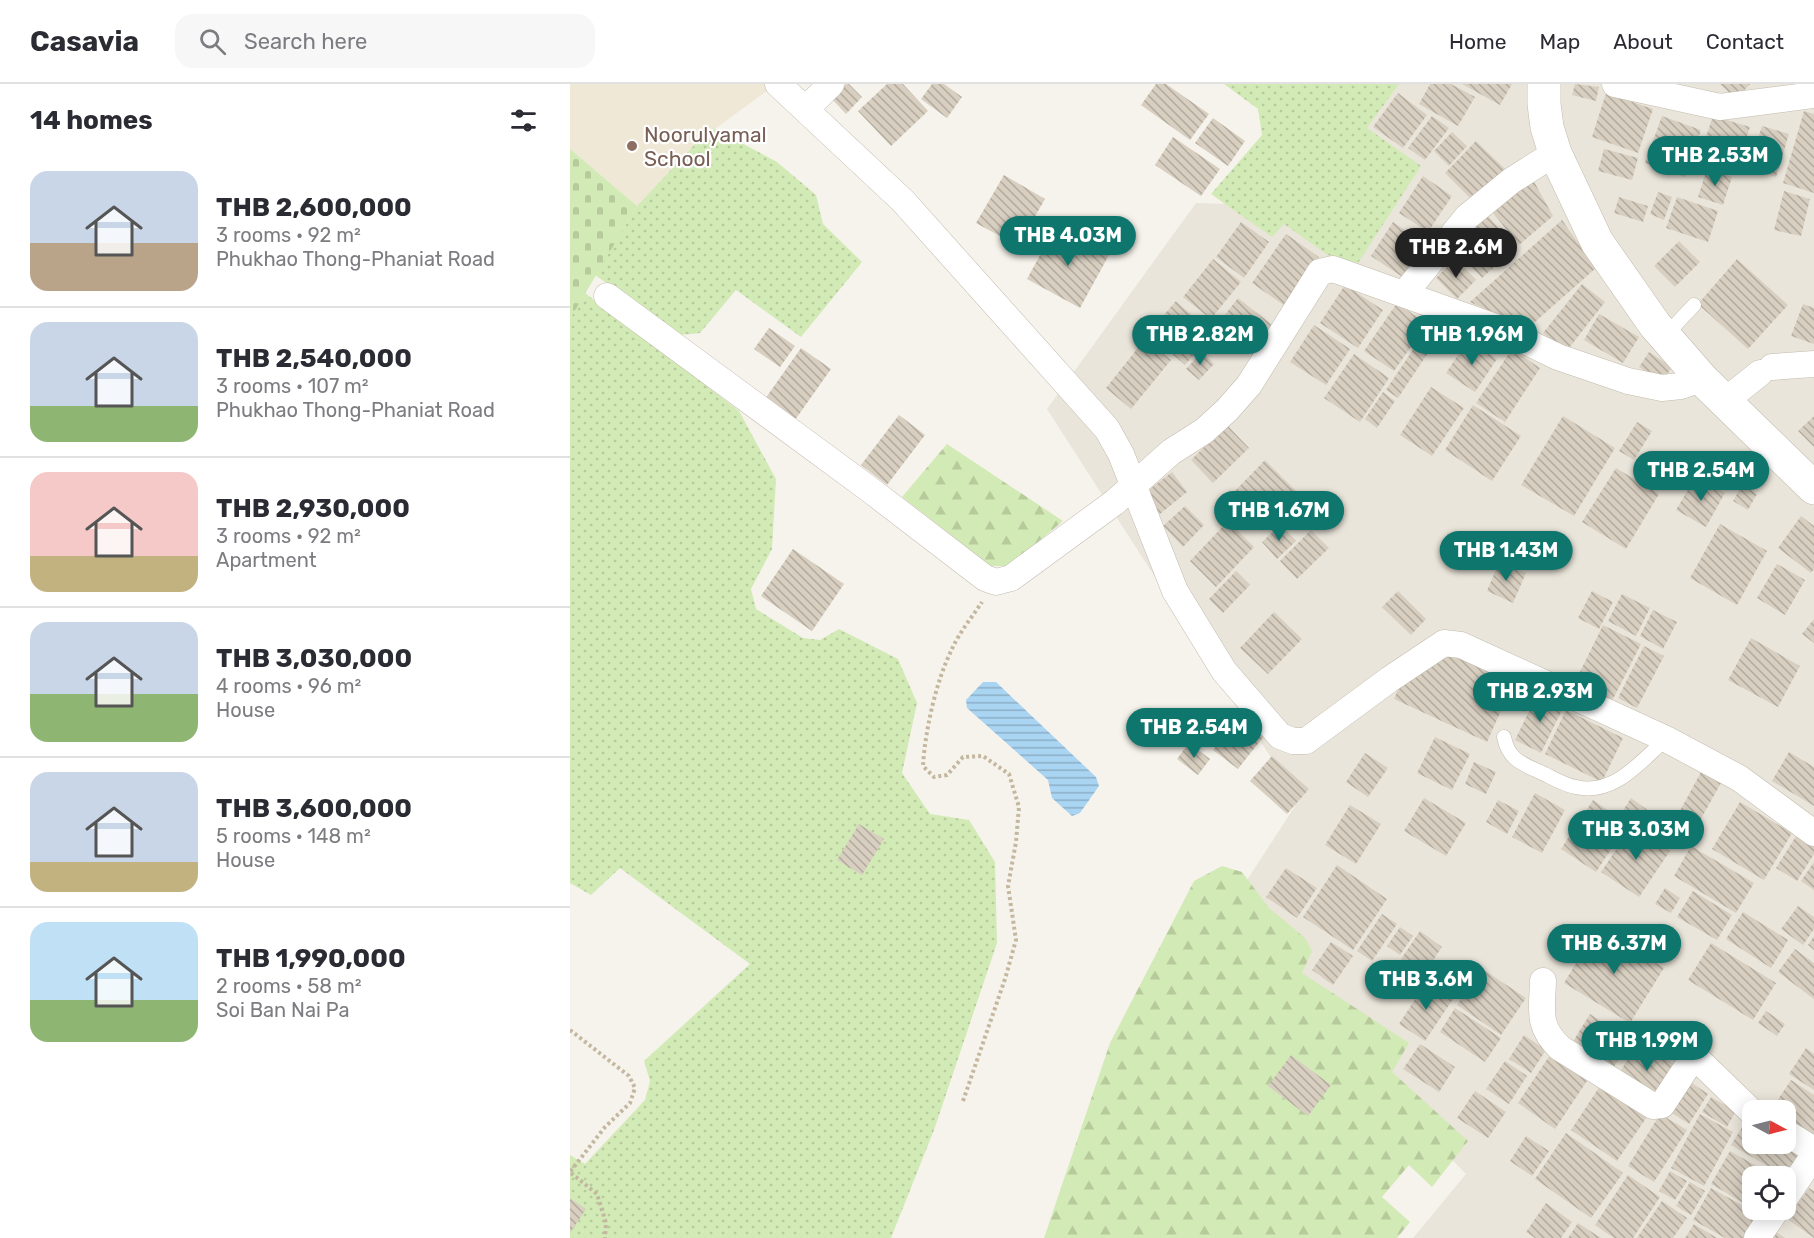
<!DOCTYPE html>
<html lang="en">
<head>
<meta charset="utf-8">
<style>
  :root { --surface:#fff; --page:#f7f7f7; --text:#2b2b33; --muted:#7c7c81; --line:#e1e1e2; --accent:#0f766e }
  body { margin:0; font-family:Rubik,sans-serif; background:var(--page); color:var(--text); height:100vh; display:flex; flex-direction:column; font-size:22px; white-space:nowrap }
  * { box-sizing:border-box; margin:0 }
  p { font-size:20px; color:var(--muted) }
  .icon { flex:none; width:33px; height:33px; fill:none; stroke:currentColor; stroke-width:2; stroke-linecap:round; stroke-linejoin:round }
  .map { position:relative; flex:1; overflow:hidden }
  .sheet { display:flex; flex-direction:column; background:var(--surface); width:570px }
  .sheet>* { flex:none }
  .needle { width:39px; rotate:97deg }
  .controls { position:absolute; left:1172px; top:1016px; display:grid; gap:12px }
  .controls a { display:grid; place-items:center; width:54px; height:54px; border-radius:12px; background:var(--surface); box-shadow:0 3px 15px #0003; font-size:30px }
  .price { position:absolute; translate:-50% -51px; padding:0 14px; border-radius:21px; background:var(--accent); color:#fff; font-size:20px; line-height:39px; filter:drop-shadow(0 2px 3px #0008) }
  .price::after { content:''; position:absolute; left:50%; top:36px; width:18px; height:14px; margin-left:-9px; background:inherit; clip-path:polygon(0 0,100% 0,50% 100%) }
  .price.selected { background:#222; color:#fff }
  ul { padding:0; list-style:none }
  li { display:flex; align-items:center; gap:18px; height:150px; padding:0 30px }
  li+li { border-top:2px solid var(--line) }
  li span { display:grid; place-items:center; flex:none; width:168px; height:120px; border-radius:18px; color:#555 }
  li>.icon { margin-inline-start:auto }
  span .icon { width:72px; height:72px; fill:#fffc; stroke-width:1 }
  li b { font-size:26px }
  h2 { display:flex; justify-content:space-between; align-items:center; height:72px; padding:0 30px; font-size:26px }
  header { display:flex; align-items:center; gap:36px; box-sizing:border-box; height:84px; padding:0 30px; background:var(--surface); border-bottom:2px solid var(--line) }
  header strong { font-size:28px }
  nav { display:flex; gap:33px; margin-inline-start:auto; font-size:21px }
  .search { width:420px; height:54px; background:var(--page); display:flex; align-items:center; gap:15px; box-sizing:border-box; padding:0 21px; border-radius:18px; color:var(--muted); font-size:22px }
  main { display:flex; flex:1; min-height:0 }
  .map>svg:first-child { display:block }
  .residential { fill:#eae5da; fill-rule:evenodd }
  .education { fill:#efe8d6 }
  .grass { fill:url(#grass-dots) }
  .forest { fill:url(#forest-firs) }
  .cemetery { fill:url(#cemetery-stones) }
  .water { fill:url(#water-rules) }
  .building { fill:url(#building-back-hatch) }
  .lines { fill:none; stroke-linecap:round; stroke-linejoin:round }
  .service-casing { stroke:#c2bbae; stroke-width:15 }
  .minor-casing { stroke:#c2bbae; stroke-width:27 }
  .tertiary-casing { stroke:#c2bbae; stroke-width:34 }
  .path { stroke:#c4b79f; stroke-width:4; stroke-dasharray:3 3; stroke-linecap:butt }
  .service { stroke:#fff; stroke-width:14 }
  .minor { stroke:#fff; stroke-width:26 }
  .tertiary { stroke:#fff; stroke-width:33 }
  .education-dot { fill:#8d6e63; stroke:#fff; stroke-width:2 }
  .labels { text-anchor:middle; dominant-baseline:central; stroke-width:4.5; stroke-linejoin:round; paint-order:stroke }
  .education-label { font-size:21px; fill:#785e54; stroke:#fff; text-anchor:start }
</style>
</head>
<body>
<header>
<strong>Casavia</strong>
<div class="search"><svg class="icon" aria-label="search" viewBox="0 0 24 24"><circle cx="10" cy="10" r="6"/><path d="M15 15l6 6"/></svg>Search here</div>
<nav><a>Home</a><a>Map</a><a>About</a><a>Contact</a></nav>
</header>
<main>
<section class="sheet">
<h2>14 homes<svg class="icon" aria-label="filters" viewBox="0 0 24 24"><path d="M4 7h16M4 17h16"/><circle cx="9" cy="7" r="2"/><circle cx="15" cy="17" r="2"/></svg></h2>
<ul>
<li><span style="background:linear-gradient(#c9d6e8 60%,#b9a48a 0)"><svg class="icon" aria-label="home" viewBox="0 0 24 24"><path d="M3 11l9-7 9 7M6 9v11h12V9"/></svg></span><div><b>THB 2,600,000</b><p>3 rooms · 92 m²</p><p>Phukhao Thong-Phaniat Road</p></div></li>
<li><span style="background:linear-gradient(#c9d6e8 70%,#8fb573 0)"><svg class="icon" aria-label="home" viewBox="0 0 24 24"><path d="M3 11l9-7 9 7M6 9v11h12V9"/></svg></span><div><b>THB 2,540,000</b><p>3 rooms · 107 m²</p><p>Phukhao Thong-Phaniat Road</p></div></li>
<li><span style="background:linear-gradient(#f6c9c9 70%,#c2b280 0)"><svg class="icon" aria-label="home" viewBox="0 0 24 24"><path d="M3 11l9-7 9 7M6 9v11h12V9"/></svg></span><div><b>THB 2,930,000</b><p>3 rooms · 92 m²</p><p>Apartment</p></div></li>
<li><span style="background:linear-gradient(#c9d6e8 60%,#8fb573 0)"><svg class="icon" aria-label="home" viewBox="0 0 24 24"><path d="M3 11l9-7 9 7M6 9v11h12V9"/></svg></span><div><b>THB 3,030,000</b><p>4 rooms · 96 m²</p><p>House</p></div></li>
<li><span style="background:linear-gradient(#c9d6e8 75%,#c2b280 0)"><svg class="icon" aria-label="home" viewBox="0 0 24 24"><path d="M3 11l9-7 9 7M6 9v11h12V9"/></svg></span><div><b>THB 3,600,000</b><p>5 rooms · 148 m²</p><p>House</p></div></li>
<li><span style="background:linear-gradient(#bfe0f5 65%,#8fb573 0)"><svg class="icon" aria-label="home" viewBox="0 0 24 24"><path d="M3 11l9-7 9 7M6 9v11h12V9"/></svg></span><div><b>THB 1,990,000</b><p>2 rooms · 58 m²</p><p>Soi Ban Nai Pa</p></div></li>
</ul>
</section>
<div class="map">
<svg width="1244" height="1154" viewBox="0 0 1244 1154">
  <defs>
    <pattern id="grass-dots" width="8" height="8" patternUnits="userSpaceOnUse" patternTransform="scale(1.5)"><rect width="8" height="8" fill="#d2eab5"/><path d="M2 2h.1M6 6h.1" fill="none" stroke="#b6ca9c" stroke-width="1.8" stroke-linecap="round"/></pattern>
    <pattern id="forest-firs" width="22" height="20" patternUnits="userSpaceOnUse" patternTransform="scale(1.5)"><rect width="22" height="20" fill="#d2eab5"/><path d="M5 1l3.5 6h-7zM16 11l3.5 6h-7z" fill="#b6ca9c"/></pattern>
    <pattern id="cemetery-stones" width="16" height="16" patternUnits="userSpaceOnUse" patternTransform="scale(1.5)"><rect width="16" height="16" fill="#d2eab5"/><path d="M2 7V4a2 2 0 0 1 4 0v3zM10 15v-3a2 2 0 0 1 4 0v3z" fill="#b6ca9c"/></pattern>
    <pattern id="water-rules" width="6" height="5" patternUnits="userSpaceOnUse" patternTransform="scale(1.5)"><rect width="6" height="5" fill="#a9d4f2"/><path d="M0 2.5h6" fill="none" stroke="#8caec5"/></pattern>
    <pattern id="building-back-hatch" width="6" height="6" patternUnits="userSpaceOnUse" patternTransform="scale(1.5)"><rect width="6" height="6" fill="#d8cfc1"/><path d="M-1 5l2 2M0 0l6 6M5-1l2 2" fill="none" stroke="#b1aa9e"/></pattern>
  </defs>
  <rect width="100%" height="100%" fill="#f6f3ec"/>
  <path class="residential" d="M699,0H1244V1154H843L896,1090L648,841L725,722L714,694L477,325L626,119L777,124ZM1182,1026H1215V1059H1182ZM1182,1092H1215V1125H1182Z"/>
  <path class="education" d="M0,0H196L201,4L127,58L67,122L0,65Z"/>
  <path class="grass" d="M654,0H829L797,44L851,82L788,179L758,171L714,140L702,153L641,110L692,51L688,25Z
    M145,45L207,78L246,111L253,140L292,178L231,253L166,206L130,249L110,251L25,191L67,122L127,58Z
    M15,209L169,327L206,395L202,465L181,505L186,525L233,554L250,556L269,545L328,575L347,619L332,689L360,730L399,736L425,778L427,859L364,1046L321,1154H0V1071L15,1080L75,1016L80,997L74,977L180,880L50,784L21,811L0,799V235Z"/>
  <path class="forest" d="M377,360L493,437L439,482H421L332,413Z
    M652,782L672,788L699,824L735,854L742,867L732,889L839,959L822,988L898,1057L862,1103L839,1081L812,1113L840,1138L827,1154H474L540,959L624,797Z"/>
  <path class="cemetery" d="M0,65L67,122L0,235Z"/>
  <path class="water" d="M413,598H426L526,693L529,702L510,729L502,732L482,714L478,696L397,624L396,616Z"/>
  <path class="building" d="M276,0H279L292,13L276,30L262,15Z
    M317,0H333L358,27L321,62L288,27Z
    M362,0H374L392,13L377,34L351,15Z
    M586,0H596L639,30L620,56L571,21Z
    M860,0H881L905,13L888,42L849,20Z
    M892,0H942L930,21Z
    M1005,0L1029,3L1026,17L1002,11Z
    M1150,0H1180L1166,15Z
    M828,9L857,31L833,64L803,43Z
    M1036,9L1083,25L1068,69L1022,53Z
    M1234,27L1244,30V109L1213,99Z
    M862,32L879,44L855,76L838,64Z
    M1092,32L1131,46L1115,93L1075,79Z
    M1143,32L1180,43L1165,88L1128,76Z
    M643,34L675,57L658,82L625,59Z
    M1192,42L1219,50L1206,93L1179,84Z
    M882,48L897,62L879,82L864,67Z
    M603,53L650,85L631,112L585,81Z
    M906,57L939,89L907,121L875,89Z
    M1034,65L1068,74L1062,96L1028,87Z
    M1137,85L1162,93L1153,121L1128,113Z
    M434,91L475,115L448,162L406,139Z
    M853,92L882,112L858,148L829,129Z
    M962,94L983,132L949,161L923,129Z
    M1214,107L1240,115L1231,152L1204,146Z
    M1088,108L1102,113L1094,136L1080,130Z
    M1049,113L1078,122L1073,138L1044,129Z
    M1107,113L1148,127L1138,158L1096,144Z
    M918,132L946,163L912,194L884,164Z
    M992,136L1026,184L957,245L900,218Z
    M671,138L699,158L674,194L646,173Z
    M823,138L859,162L837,196L801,172Z
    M486,142L539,171L510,224L457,195Z
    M716,150L749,173L715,222L682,199Z
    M1109,157L1130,178L1105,203L1084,182Z
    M643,175L671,198L641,235L613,213Z
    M885,175L906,196L887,215L866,194Z
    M1167,175L1218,221L1178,265L1128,220Z
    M1012,200L1035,218L996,268L973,249Z
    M775,201L813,226L788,264L750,239Z
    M668,214L706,244L685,272L647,241Z
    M606,217L642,249L615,281L578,249Z
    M827,219L857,240L824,287L794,267Z
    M1233,220L1244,224V260L1221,252Z
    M1029,230L1069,253L1053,279L1014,256Z
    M744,241L780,265L756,301L720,278Z
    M199,244L225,262L210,283L184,265Z
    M575,255L601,276L561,325L536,304Z
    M898,256L927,275L905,308L876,289Z
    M848,258L860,266L828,314L816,306Z
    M231,264L261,285L225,336L195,315Z
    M942,265L970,284L935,338L906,319Z
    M632,268L644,280L629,296L616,285Z
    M1079,268L1102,283L1092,298L1069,283Z
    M784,270L819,294L790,338L754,314Z
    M861,303L894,324L862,372L830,351Z
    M813,308L825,317L807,344L795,335Z
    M903,321L951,352L922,397L875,366Z
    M329,331L355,351L317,401L291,381Z
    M993,332L1045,364L1004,432L951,401Z
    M1244,332V363L1228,347Z
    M1067,338L1082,347L1064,376L1049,367Z
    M657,341L679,364L643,399L621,376Z
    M695,376L730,411L693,447L659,413Z
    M1046,384L1089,410L1056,465L1012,438Z
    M602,388L617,408L590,430L575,409Z
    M1126,392L1155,409L1136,443L1106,426Z
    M1172,401L1187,410L1178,426L1163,417Z
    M615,422L634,441L613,463L593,442Z
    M1231,432L1244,442V485L1241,489L1208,464Z
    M658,437L684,463L646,503L620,477Z
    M1150,440L1197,467L1167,521L1120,494Z
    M710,441L726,457L707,475L692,458Z
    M741,446L759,464L727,495L710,477Z
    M223,465L274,500L242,547L191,512Z
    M929,478L956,489L943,519L917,507Z
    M1207,480L1235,496L1215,531L1187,514Z
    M666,487L680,501L653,529L639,515Z
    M828,507L856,535L841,551L812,523Z
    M1022,507L1043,518L1029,545L1008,534Z
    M1052,510L1080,524L1066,552L1038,537Z
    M1083,526L1107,538L1093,565L1070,552Z
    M704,528L732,555L698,590L670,564Z
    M1244,535V559L1232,550Z
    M1033,541L1071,560L1042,617L1005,598Z
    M1181,554L1230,582L1208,623L1158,596Z
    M1074,562L1094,572L1067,624L1048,614Z
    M881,566L945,595L917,658L824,615L829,603Z
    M945,604L963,612L955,628L938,620Z
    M968,609L994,622L971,669L945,656Z
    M996,626L1053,654L1032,698L975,670Z
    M673,629L697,648L668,685L643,666Z
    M865,653L900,670L882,706L847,689Z
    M619,659L640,675L628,691L607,675Z
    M1219,668L1244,683V722L1202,697Z
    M795,669L818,684L798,713L776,698Z
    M702,672L739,705L717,730L680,697Z
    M904,678L926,688L916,710L895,700Z
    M1131,688L1151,699L1118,758L1099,747Z
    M965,709L995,726L972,769L942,753Z
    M854,714L896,739L876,772L834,747Z
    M1061,714L1079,727L1069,743L1050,731Z
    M928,716L949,727L937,750L916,738Z
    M1023,716L1058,740L1026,788L991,765Z
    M1170,718L1222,749L1194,796L1142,765Z
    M780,721L811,740L786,780L755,761Z
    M289,740L314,755L292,791L267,776Z
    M1062,742L1100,767L1069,813L1031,788Z
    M1228,749L1244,759V770L1227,797L1206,784Z
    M1121,762L1184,799L1166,829L1104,792Z
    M1244,778V806L1231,797Z
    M767,781L817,815L783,866L733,833Z
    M716,784L747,804L727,834L696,813Z
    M1095,804L1110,814L1101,829L1085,820Z
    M1123,807L1162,831L1147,856L1107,833Z
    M1228,822L1244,833V845L1233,861L1211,845Z
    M1173,828L1218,856L1201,884L1156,855Z
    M812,830L827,840L802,877L787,867Z
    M830,843L843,852L830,871L817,862Z
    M1028,843L1094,884L1060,939L994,899Z
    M850,847L872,863L853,891L831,875Z
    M1244,852V866L1238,861Z
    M761,858L783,872L763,901L742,886Z
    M1141,859L1206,899L1183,936L1118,896Z
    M1225,865L1244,879V915L1208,888Z
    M911,884L956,914L931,951L887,921Z
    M857,897L883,915L855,957L829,940Z
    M885,924L931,954L915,978L870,948Z
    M1196,927L1215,940L1207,952L1188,939Z
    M1020,930L1061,956L1040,989L999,964Z
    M954,951L976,966L961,989L939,975Z
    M1068,958L1107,982L1086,1017L1047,993Z
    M850,960L885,983L869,1008L833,985Z
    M1236,964L1244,970V1006L1219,990Z
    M721,971L761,1001L738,1032L698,1002Z
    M980,971L1017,997L985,1045L948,1019Z
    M935,977L957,992L939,1020L916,1005Z
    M1116,995L1138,1010L1119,1040L1097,1026Z
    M1034,996L1081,1027L1047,1077L1001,1046Z
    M1221,996L1244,1011V1051L1241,1055L1215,1038V1026H1201Z
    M905,1007L936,1028L918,1054L887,1034Z
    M1141,1013L1166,1027L1157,1043L1132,1028Z
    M1090,1030L1117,1046L1084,1098L1058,1082Z
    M1130,1030L1163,1048L1134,1102L1101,1084Z
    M1174,1040L1182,1044V1059H1207L1229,1072L1215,1092L1161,1061Z
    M996,1049L1053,1089L1021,1134L965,1095Z
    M956,1052L979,1067L962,1092L940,1077Z
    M1160,1067L1204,1092H1182V1124L1141,1100Z
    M1100,1087L1117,1097L1105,1116L1089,1107Z
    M1058,1091L1090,1113L1063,1154H1044L1025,1141Z
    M1120,1098L1135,1107L1121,1131L1106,1122Z
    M1141,1104L1188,1130L1174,1154H1155L1123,1136Z
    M1239,1104L1244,1107V1154L1217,1135Z
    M0,1114L16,1125L0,1149Z
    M1092,1117L1117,1134L1103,1154H1067Z
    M976,1119L1002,1138L991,1154H965L956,1148Z
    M1008,1139L1031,1154H998Z
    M1124,1140L1147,1154H1115Z
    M1205,1147L1215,1154H1200Z"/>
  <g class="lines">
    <g class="service-casing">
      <path id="service" d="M1095,252L1124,221
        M934,653C938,674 950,679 968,687C980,692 993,701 1006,703C1044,712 1070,678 1096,655"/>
    </g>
    <g class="minor-casing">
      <path id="minor" d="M208,0L333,117L537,345L551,370L605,507L654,587L710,652L723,657H736L820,595L874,559L891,561L1096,655L1169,694L1244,749
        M1045,0L1150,23L1244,11
        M236,25L261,0
        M834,210L897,133L941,97L985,69
        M37,212L299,405L415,494L426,498L441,494L545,418L601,368L634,347L657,326L679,301L750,188L763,185L928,244L988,273L1058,297L1092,304L1111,302L1132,295
        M1202,283L1244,280
        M1155,317L1190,289
        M973,897C972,927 967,942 990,964L1083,1022L1092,1021L1124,972L1182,1028
        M1215,1048L1244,1066
        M1215,1114L1244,1071
        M1187,1154L1207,1125"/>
    </g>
    <g class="tertiary-casing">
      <path id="tertiary" d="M974,0V20L977,43L985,69L1027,158L1085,241L1132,295L1244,404"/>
    </g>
    <path class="path" d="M0,946L59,992L65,1004L60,1019L35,1043L0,1088
      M393,1017L435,895L446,856L438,802L446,758L449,723L439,690L413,672L393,673L377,691L364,693L353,682C355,647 366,597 382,565C389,549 402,533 412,518
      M1,1089L27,1110L36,1139L35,1154"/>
    <use href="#service" class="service"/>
    <use href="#minor" class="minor"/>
    <use href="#tertiary" class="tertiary"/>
  </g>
  <circle class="education-dot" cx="62" cy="62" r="6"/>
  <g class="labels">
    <g class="education-label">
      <text x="74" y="50">Noorulyamal<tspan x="74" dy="24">School</tspan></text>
    </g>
  </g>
</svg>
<div class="controls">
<a><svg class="needle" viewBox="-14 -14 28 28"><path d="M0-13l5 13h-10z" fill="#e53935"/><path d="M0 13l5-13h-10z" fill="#7c7c81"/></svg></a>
<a><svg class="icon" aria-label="locate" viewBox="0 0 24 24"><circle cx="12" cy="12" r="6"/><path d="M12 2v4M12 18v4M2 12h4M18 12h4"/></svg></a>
</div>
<b class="price" style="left:1145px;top:103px">THB 2.53M</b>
<b class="price" style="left:498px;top:183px">THB 4.03M</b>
<b class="price selected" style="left:886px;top:195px">THB 2.6M</b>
<b class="price" style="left:630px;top:282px">THB 2.82M</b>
<b class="price" style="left:902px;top:282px">THB 1.96M</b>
<b class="price" style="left:1131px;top:418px">THB 2.54M</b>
<b class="price" style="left:709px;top:458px">THB 1.67M</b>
<b class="price" style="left:936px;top:498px">THB 1.43M</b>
<b class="price" style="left:970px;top:639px">THB 2.93M</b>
<b class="price" style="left:624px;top:675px">THB 2.54M</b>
<b class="price" style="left:1066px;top:777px">THB 3.03M</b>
<b class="price" style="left:1044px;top:891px">THB 6.37M</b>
<b class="price" style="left:856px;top:927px">THB 3.6M</b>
<b class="price" style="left:1077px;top:988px">THB 1.99M</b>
</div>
</main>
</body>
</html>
